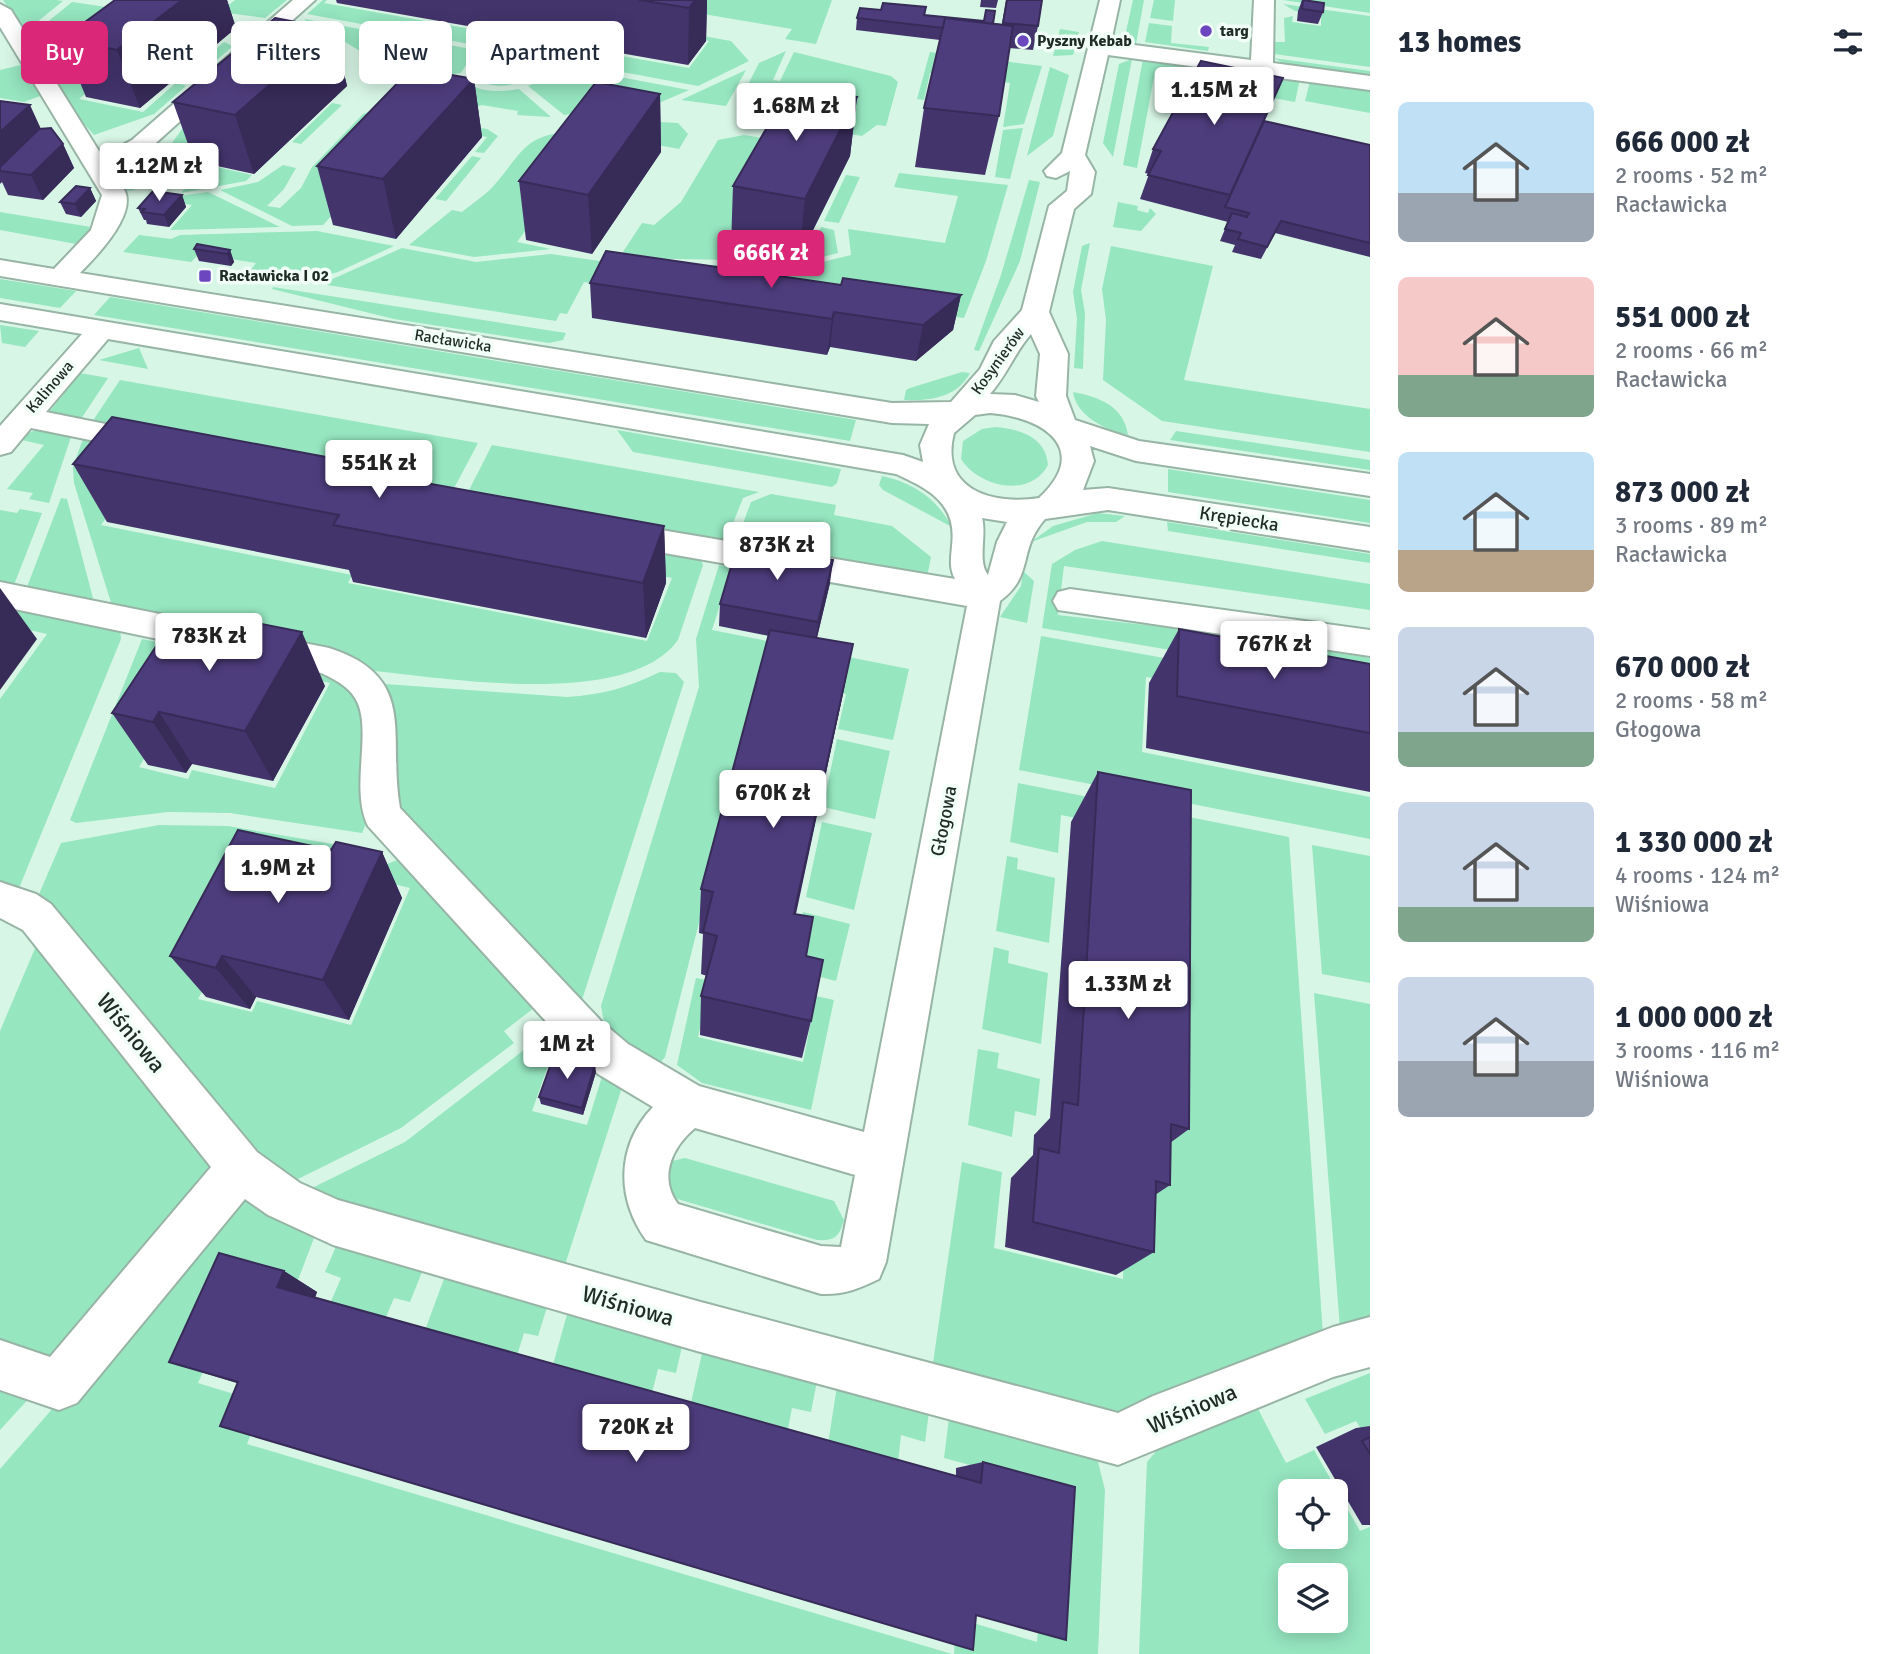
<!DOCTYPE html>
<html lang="en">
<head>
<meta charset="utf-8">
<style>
  :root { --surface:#fff; --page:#f6f6f7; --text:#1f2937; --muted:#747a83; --accent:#db2777 }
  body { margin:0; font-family:Signika,sans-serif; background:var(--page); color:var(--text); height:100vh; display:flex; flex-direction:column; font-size:26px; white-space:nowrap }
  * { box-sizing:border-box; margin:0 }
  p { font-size:23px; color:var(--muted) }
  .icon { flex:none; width:38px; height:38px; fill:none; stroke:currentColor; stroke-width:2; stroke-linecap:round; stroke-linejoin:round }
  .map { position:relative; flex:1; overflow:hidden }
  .sheet { display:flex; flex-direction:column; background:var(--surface); width:525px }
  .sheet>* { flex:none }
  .banner { position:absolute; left:21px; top:21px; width:665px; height:63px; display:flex; gap:14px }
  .controls { position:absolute; left:1278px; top:1479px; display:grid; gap:14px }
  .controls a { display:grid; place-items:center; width:70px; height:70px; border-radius:10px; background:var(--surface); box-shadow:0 4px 18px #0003; font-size:35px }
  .price { position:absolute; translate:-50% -60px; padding:0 16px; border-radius:7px; background:#fff; color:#222; font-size:23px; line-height:46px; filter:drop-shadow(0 2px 4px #0008) }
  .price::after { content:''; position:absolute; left:50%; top:42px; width:21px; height:16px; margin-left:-10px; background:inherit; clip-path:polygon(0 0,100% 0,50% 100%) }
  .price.selected { background:var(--accent); color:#fff }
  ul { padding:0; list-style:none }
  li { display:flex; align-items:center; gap:21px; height:175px; padding:0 28px }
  li span { display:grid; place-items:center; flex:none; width:196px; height:140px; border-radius:10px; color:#555 }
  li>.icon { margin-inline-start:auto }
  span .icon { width:84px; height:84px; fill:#fffc; stroke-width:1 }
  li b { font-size:30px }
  h2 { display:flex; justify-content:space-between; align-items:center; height:84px; padding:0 28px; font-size:30px }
  .chip { padding:0 24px; border-radius:10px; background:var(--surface); box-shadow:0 4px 18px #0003; font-size:24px; line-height:63px }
  .chip.selected { background:var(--accent); color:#fff }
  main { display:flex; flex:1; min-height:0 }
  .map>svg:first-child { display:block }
  .green { fill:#96e6c0; fill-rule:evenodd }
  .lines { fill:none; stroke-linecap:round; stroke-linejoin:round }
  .minor-casing { stroke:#97b4a5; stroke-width:4 }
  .minor { fill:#fff; fill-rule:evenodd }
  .wall { fill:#43346c }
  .shaded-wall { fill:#372b58 }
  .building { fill:#4e3d7d; stroke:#372b58; stroke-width:2 }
  .poi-dot { fill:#6c46bf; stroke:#f2fff8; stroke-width:2.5 }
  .labels { text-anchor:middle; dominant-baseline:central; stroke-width:7; stroke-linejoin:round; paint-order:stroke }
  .far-poi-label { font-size:16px; font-weight:bold; fill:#1f2b25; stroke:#f2fff8; text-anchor:start }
  .far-street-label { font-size:16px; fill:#1f2b25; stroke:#f2fff8 }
  .street-label { font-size:19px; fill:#1f2b25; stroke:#f2fff8 }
  .near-street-label { font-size:23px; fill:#1f2b25; stroke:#f2fff8 }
</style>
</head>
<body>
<main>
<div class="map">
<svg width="1370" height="1654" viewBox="0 0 1370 1654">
  <rect width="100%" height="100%" fill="#d8f6e6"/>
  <path class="green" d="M3,0H56L63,1L25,32Z
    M235,0H287L265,18L220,12Z
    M323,0H327L324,3L689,68L709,41L690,37L692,34L731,41L749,61L698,86L307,14Z
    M620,0H832L816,44L785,39L792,29Z
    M1133,0H1144L1136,44L1125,36Z
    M1154,0H1175L1173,21L1150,18Z
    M1283,0H1370V13Z
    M72,2L181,18L79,99L143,112L177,82L186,86L154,114L94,135L70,108L29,37Z
    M1283,4L1370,16V67L1274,54V42H1285L1284,18L1293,16L1292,22L1321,26V14L1295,11Z
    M304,19L488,52L469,60L461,73L407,81L339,38L324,37Z
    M1149,23L1172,26L1171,43L1209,47L1208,51L1145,42Z
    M1060,29L1079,32L1073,55L1053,56Z
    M224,42L233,46L196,78H183Z
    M786,51L773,80L780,81L794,52L891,76L898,82L886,126L877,125L862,136L759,119L762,112L736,108L759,63Z
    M930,52L1042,66L1024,124L1003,127L1010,83L930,73L924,100L917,99Z
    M502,57L526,62L532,70L530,75C516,88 486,91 474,74L478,65Z
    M1273,58L1370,71V76L1286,64Z
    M1132,59L1113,157L1103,143L1119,64Z
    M1143,59L1300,79L1295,102L1154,77L1137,168L1123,165Z
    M540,62L689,90L652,106L648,102L564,115L528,86L536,83L543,71Z
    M25,64L40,96L24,102L0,98V70Z
    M1050,67L1069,75L1053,136L1027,156Z
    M746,70L726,106L681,100Z
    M288,75L191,161L252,175L246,181L181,193L196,177L172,172L179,164L159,160L189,120Z
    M462,77C475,94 500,92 519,89L551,117L517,115L518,111L482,105L466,111L392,88Z
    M1310,81L1370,89V113L1305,101Z
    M332,103L342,105L301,144L292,142Z
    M374,110L487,129L498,136L484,153L475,152L487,137L417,124L323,225L292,226L220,190L258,182L283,165L296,168L284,189L267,206L280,208L301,188L312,167L363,114Z
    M641,121L678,123L688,134L679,149L577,130Z
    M1023,128L1010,179L995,177L1003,130Z
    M561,133L594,139L517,242L551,249L474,257L409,245L452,210L462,212C473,203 487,194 496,183C518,158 525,136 561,133Z
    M744,135L782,141L721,246L797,261L619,258L642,223L654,225L681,202L718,140Z
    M139,155L148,175L134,190L124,191L122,173Z
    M472,156L481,158L446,201L435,199Z
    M899,173L1008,185L986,261L964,318L616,272L698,265L806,266L851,255L848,229L945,243L958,196L894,187Z
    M846,175L860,177L839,223L824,221Z
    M1029,180L1040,182L1020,261L979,351L974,350L1001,275Z
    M208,192L280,227L170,230L192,205L156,199Z
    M1118,202L1138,206L1137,210L1148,213L1150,208L1156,214L1141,231L1113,227Z
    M0,212L91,227L76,244L0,230Z
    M821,227L834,230L838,253L803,262Z
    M317,231L394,246L338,272L307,281L249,272L256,263L199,254L191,262L123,252L139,235L171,239L180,235Z
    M1090,243L1081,290L1085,313L1083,369L1074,368L1077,319L1073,292L1082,246Z
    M1111,246L1213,266L1184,380L1370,409V452L1162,421L1103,380L1106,320L1102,289Z
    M402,248L476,262L551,254L607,262L595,284L584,282L567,314L560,313L556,321L327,285L328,281Z
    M0,279L76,291L60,308L0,298Z
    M273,287L566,333L563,340L549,343L394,319L272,289Z
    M110,297L856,420L850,441L94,315Z
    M0,325L39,331L25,347L2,343Z
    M139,348L148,369L99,360Z
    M962,372L970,373C957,398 929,401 904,400L906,390L910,388Z
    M80,373L108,378L81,419L50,411Z
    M120,380L478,443L451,494L92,422Z
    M1073,392C1099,397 1124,406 1128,435C1107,431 1076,416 1073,392Z
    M995,427C1020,429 1046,437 1048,465C1030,499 979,487 961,459L963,441L982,429Z
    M46,429L72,434L49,503L29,499L33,493L7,489L44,445L22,440C27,431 36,430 46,429Z
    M617,430L841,469L837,483L832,487L633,452Z
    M1176,431L1370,460V470L1170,440Z
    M84,436L198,460L140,473L101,525L352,575L348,583L647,641L672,578L648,573L656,550L700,558L703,565L678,640C629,709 447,678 373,671L351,658L112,606L74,483L73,467Z
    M492,445L759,492L743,498L724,546L465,498Z
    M1168,469L1370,500V523L1168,492Z
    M882,476C914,483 936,498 952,527L883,490L879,485Z
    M771,494L836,505L834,515L892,526L931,557L927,577L734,547L751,502Z
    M61,498L67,499L94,602L27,587Z
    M20,509L42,513L14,585L0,582V510L17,513Z
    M1098,513L1125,516L1116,522H1087L1031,542L1053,526Z
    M1167,522L1370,554V563L1168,531Z
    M1102,541L1370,584V610L1064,566L1058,615L1198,631L1199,655L1042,628L1052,564L1075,550Z
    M719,565L732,567L712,630L909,669L893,740L838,729L846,694L761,678L665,1057L660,1063H653L605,1027L601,1006L699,687L696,639Z
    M1023,571L1034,581L1027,623L1000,617L1021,586Z
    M22,606L120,630L121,639L17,893L0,889V699L47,634L7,625Z
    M1041,636L1198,664L1186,683L1146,677L1142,752L1370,797V839L1019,770Z
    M142,639L261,663H204L139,767L188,779L192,770L275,788L330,683L285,672L290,663L337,676L363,700L368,819L362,833L230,813L168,812L76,823L70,820Z
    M1292,646L1370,658V685L1294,672Z
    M660,672L676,673L684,682L581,1003L397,811L393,717L385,684L567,697C602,695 629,687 660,672Z
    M837,739L890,751L875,819L823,807Z
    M1018,783L1289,837L1323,1335L1316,1343L1116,1412L1092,1416L932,1370L962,1162L1002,1172L994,1248L1123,1279L1124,1217L1165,836L1061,815L1058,853L1010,842Z
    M822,822L872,833L854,910L806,897Z
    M159,825L228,826L356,848L264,872L198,999L252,1012L257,1001L351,1025L410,888L365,877L369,871L400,859L534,1008L504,1031L514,1043L401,1128L294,1181L278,1173L36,901L61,843Z
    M1312,845L1370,856V983L1322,974Z
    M1007,856L1018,858L1017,869L1055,878L1049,943L996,931Z
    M803,912L850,924L836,981L805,973L793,954Z
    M36,946L214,1163L52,1356L37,1359L0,1346V1031Z
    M994,947L1009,951L1008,963L1048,973L1041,1044L982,1029Z
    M696,978L711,981L698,1037L803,1062L816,996L834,1000L811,1110L702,1083L677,1065Z
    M1314,993L1370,1004V1322L1340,1329Z
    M551,1029L600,1063L553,1052L532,1111L587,1125L605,1067L624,1081L564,1268L308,1190L405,1142Z
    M978,1049L999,1053L997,1068L1040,1079L1036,1116L1015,1111L1012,1137L968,1125Z
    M685,1158L834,1201L844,1220C839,1237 835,1241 817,1240L674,1198L665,1191L668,1162Z
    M239,1199H247L314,1238L298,1280L252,1263L198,1383L263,1403L247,1444L952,1654H0V1469L232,1202Z
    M337,1244L424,1267L410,1302L394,1298L383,1324L329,1306L341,1278L325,1272Z
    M445,1276L548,1304L538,1336L524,1333L516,1359L424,1333Z
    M568,1311L683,1342L676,1373L658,1369L651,1397L552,1368Z
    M703,1349L817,1381L811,1412L792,1408L787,1434L690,1407Z
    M1370,1373V1443L1356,1421L1325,1434L1305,1399Z
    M0,1383L33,1394L0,1430Z
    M837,1386L929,1412L925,1442L901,1435L898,1463L828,1444Z
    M1258,1409L1286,1463L1314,1450L1360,1531L1370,1527V1654H1139L1147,1462L1163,1443ZM1290,1491H1335V1536H1290ZM1290,1575H1335V1620H1290Z
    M949,1418L1085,1448L1098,1462L1105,1490L1098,1654H954L956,1618L1037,1642L1047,1486L944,1458Z"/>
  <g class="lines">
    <g class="minor-casing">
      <path id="minor" d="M293,0H315L148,150L111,171C116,178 124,187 126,194C133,219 96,257 80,273L892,403L951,402L980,369L994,341L1022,310L1049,206L1067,191L1070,171L1056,178L1047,176L1044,171L1062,153L1100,0H1120L1111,42L1251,60L1254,0H1274L1273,63L1370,76V90L1108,55L1085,155L1095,172L1091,194L1074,209L1049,312L1068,354L1066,396L1075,420L1139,441L1370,474V496L1136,461L1090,446L1094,461L1083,490L1108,488L1370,527V551L1108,510L1045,519C1017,551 1035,575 1000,601L886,1262L879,1279C858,1289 844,1295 821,1294L646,1240C616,1198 616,1146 653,1107L598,1074L572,1050L368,826C349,787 374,728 355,698C348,686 334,679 321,673L0,606V582L329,648C420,677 387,737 400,808L602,1022L628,1044L699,1086L864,1132L967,606L613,544L602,541L597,533L602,525L613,522L955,579C949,568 951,558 952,546C957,504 931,490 896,474L108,339L46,412L160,435L164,442L160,449L149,452L31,428L11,452L0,455V426L82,334L0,320V304L903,455L923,462L920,445L929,424L892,423L0,276V260L54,269L91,230L102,195L0,27V4L11,10L102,156L132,140ZM1031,334L1040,354L1036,396L1039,402L1015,395L990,394C1007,375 1015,352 1031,334ZM990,413C1043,417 1092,449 1039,498C994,505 939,491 954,433L975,415ZM982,518L1007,522L997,542L988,575C977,561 987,535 982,518ZM695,1128L855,1175L841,1247L821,1246L678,1204C658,1178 672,1147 695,1128Z
        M1070,589L1370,630V656L1058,610L1053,601L1058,592Z
        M0,882L36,894L51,904L257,1152L300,1183L338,1200L697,1301L1118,1413L1153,1396L1333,1327L1370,1317V1367L1333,1377L1118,1465L697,1351L333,1245L268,1215L245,1199L77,1403L59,1410L0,1390V1340L50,1357L211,1167L23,930L0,918Z"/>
    </g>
    <use href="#minor" class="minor"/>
  </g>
  <path class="wall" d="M115,0H227L236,28L140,108L86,97L62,39Z
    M336,0H707L706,41L688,65L337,3Z
    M979,0H998L996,8L980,7L981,0Z
    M1006,0H1042L1038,26L1033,50L1009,48L999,116L985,175L915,167L924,108L940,40L856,30L857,18L881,10L926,7L925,15L1002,24Z
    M1302,0L1323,12L1318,24L1297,21L1298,11Z
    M333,29L347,86L254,174L194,161L173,102Z
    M1283,78L1264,121L1370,145V257L1275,233L1261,259L1232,252L1235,245L1220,241L1228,222L1140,199L1149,174L1145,173L1153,149Z
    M474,79L482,137L396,239L333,225L317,166Z
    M660,94L661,152L592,254L526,240L519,181Z
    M857,97L850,156L799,258L731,245L733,186Z
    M0,101L63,144L74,168L43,200L8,195L2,182L0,184Z
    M137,173L176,176L163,189L142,185Z
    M90,188L96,201L81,217L66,214L60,202Z
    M182,195L186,207L169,227L147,224L146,220H144L138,208Z
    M194,249L230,250L234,262L231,266L199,261Z
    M590,283L841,285L961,295L953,330L916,361L830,347L827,355L592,318Z
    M73,464L372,473L664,526L666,583L646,638L353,582L349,570L107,522Z
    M830,583L817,638L853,644L842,698L796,914L806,956L811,1021L802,1058L700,1035L701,996L707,976L701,974L703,934L699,933L701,889L769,636L719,626L720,604Z
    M1179,629L1370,664V792L1146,748L1149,683Z
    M325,686L273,781L192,764L186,773L148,765L112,713Z
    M1098,772L1189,1129L1170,1143V1185L1155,1195L1154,1252L1116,1275L1005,1247L1011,1178L1033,1155L1034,1135L1050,1118L1071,822Z
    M331,850L382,852L402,898L349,1020L256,997L250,1009L206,997L170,956Z
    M596,1072L583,1115L541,1104L539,1097Z
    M284,1271L317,1292L315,1298L956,1476V1468L983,1462L1066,1640L169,1362Z
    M1370,1426V1525H1362L1316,1447L1356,1428Z"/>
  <path class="shaded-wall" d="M182,0H227L236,28L140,108L117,50Z
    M695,0H707L706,41L688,65L689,8Z
    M333,29L347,86L254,174L235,115Z
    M474,79L482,137L396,239L383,179Z
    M660,94L661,152L592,254L588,195Z
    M857,97L850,156L799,258L805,199Z
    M30,105L46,140L0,171V132Z
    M63,144L74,168L43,200L31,175Z
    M171,164L176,176L163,189L158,177Z
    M90,188L96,201L81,217L75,204Z
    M182,195L186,207L169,227L164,215Z
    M230,250L234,262L231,266L227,254Z
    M961,295L953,330L916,361L923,325Z
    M834,312L830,347L827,355L832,319Z
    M369,465L387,522L365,472Z
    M664,526L666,583L646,638L643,583Z
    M833,560L830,583L815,645L818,622Z
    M0,588L37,639L0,690Z
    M302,632L325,686L273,781L245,731Z
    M853,644L842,698L786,957L794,914Z
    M159,712L192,764L186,773L153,722Z
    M382,852L402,898L349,1020L323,980Z
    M222,956L256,997L250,1009L216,968Z
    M595,1065L596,1072L583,1115L582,1108Z
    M284,1271L317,1292L311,1307L277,1287Z"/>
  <path class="building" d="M115,0H182L117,50L62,39Z
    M639,0H695L689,8Z
    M1007,0H1042L1038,26L1003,23Z
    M1303,0L1324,3L1323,12L1302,9Z
    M883,3L926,7L924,15L984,21L986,10L995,11L993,24L945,18L943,28L857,18L860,8L881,10Z
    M275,18L333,29L235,115L173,102Z
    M945,18L1013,26L999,116L924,108Z
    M1201,61L1283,78L1230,195L1148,175L1161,151L1153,149Z
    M412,68L474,79L383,179L317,166Z
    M596,82L660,94L588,195L519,181Z
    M791,86L857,97L805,199L733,186Z
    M0,101L30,105L0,132Z
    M1264,121L1370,145V243L1281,221L1267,247L1238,239L1241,233L1225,229L1232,213L1247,217L1249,213L1225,207Z
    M51,128L63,144L31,175L0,171V167L39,129Z
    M150,160L171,164L158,177L137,173Z
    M76,186L90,188L75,204L60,202Z
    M153,191L182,195L164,215L142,212L145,209L138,208Z
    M197,244L230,250L227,254L194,249Z
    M606,251L841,285L843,278L961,295L923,325L834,312L832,319L590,283Z
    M112,417L369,465L365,472L664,526L643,583L333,525L339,515L73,464Z
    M738,543L833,560L818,622L720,604Z
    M176,616L257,632L262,624L302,632L245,731L159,712L153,722L112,713Z
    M1179,629L1370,664V733L1177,696Z
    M770,630L853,644L794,914L813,917L806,956L823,960L811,1021L701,996L717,936L703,932L713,892L701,889Z
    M1098,772L1191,790L1189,1129L1171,1124L1170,1185L1156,1181L1154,1252L1033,1222L1039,1148L1059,1153L1063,1102L1078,1105Z
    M238,830L331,850L336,842L382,852L323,980L222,956L216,968L170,956Z
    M554,1055L595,1065L582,1108L539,1097Z
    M219,1253L284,1271L277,1287L981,1483L983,1462L1075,1487L1066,1640L976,1615L973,1650L220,1426L238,1382L169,1362Z
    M1370,1437V1454L1362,1441Z"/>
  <g class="poi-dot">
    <circle cx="1206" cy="31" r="7"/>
    <circle cx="1023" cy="41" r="7"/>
    <rect x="198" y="269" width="14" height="14" rx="3.5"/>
  </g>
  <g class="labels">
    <g class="far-poi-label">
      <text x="1220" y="31">targ</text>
      <text x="1037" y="41">Pyszny Kebab</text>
      <text x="219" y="276">Racławicka I 02</text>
    </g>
    <g class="far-street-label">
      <text transform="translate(453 341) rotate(9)">Racławicka</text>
      <text transform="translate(998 361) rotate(-54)">Kosynierów</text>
      <text transform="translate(50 387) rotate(-49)">Kalinowa</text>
    </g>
    <g class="street-label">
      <text transform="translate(1239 519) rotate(9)">Krępiecka</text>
      <text transform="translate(944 821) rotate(-79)">Głogowa</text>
    </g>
    <g class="near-street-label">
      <text transform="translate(131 1033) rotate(51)">Wiśniowa</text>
      <text transform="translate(628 1306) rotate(16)">Wiśniowa</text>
      <text transform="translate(1192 1409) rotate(-23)">Wiśniowa</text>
    </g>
  </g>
</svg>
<div class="controls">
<a><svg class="icon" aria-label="locate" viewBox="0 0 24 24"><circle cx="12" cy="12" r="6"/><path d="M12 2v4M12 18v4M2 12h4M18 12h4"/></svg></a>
<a><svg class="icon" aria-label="layers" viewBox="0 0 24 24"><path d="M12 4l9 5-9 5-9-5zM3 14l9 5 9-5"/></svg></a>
</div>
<b class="price" style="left:1214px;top:127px">1.15M zł</b>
<b class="price" style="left:796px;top:143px">1.68M zł</b>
<b class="price" style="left:159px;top:203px">1.12M zł</b>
<b class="price selected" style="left:771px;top:290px">666K zł</b>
<b class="price" style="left:379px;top:500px">551K zł</b>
<b class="price" style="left:777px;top:582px">873K zł</b>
<b class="price" style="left:209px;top:673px">783K zł</b>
<b class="price" style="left:1274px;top:681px">767K zł</b>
<b class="price" style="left:773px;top:830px">670K zł</b>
<b class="price" style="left:278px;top:905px">1.9M zł</b>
<b class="price" style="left:1128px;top:1021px">1.33M zł</b>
<b class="price" style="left:567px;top:1081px">1M zł</b>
<b class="price" style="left:636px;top:1464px">720K zł</b>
<div class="banner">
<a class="chip selected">Buy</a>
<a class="chip">Rent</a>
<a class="chip">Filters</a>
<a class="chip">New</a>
<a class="chip">Apartment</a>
</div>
</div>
<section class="sheet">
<h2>13 homes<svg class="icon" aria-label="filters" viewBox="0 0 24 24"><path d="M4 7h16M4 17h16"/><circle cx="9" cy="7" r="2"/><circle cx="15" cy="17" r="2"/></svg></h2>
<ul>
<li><span style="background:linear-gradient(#bfe0f5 65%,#9aa5b1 0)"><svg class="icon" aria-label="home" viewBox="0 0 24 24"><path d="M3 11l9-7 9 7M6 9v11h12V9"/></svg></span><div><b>666 000 zł</b><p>2 rooms · 52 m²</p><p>Racławicka</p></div></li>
<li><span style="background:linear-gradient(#f6c9c9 70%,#7fa58c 0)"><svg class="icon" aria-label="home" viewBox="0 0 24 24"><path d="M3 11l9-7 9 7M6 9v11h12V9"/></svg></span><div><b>551 000 zł</b><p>2 rooms · 66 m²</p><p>Racławicka</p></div></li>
<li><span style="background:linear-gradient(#bfe0f5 70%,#b9a48a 0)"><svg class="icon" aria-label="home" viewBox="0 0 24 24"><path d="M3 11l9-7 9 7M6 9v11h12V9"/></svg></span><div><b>873 000 zł</b><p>3 rooms · 89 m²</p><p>Racławicka</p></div></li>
<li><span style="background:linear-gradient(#c9d6e8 75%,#7fa58c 0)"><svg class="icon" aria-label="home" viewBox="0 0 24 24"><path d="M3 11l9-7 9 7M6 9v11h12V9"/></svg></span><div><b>670 000 zł</b><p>2 rooms · 58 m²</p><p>Głogowa</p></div></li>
<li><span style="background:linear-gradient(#c9d6e8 75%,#7fa58c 0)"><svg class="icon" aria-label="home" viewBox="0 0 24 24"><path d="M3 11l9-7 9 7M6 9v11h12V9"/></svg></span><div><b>1 330 000 zł</b><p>4 rooms · 124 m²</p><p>Wiśniowa</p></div></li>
<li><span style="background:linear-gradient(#c9d6e8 60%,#9aa5b1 0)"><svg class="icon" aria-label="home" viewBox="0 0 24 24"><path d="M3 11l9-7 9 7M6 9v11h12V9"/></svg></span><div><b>1 000 000 zł</b><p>3 rooms · 116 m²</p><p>Wiśniowa</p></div></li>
</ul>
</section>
</main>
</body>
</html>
